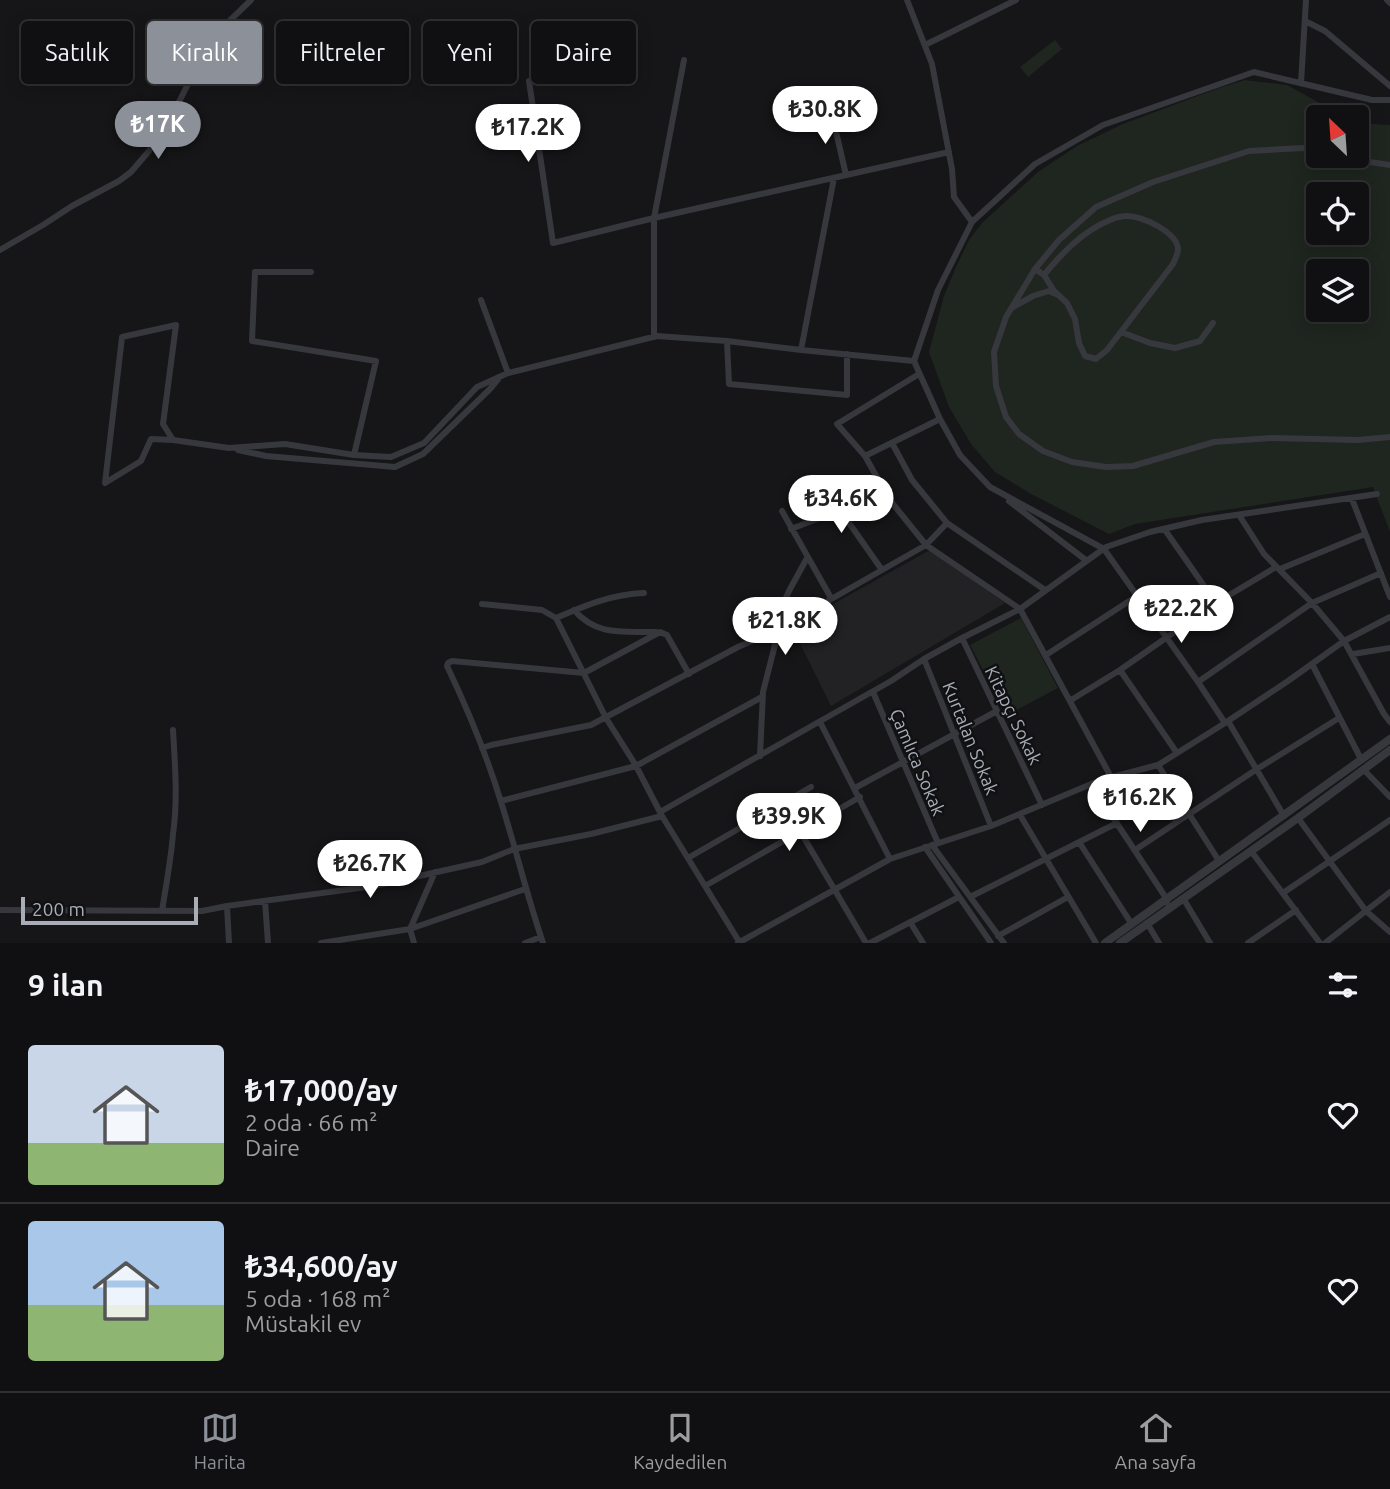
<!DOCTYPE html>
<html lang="tr">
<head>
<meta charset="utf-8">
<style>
  :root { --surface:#101012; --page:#19191b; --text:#f1f3f6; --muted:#9c9d9f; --line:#303032; --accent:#8c9099 }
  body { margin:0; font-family:Ubuntu,sans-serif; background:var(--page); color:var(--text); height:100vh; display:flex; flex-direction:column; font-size:26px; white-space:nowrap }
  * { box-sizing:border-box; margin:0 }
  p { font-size:23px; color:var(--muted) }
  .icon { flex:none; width:38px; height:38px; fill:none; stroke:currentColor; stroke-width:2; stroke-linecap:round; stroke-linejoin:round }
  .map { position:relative; height:943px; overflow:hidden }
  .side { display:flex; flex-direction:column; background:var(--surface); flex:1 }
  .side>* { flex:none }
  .top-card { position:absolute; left:21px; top:21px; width:700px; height:63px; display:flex; gap:14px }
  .needle { width:46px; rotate:335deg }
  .controls { position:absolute; left:1306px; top:105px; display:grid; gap:14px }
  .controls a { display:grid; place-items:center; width:63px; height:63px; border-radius:7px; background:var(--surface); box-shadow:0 4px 18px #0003,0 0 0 2px var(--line); font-size:35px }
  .scale { position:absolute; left:21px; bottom:18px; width:177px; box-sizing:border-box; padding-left:7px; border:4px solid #a8adb8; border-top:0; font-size:19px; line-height:24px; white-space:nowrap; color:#a8adb8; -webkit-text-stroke:5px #111113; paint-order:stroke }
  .price { position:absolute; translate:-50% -60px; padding:0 16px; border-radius:24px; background:#fff; color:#222; font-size:23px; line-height:46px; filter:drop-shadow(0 2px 4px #0008) }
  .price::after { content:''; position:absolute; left:50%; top:42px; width:21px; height:16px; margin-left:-10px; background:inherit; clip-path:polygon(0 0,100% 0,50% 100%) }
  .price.current { background:var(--accent); color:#fff }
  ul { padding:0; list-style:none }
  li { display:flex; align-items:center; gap:21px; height:175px; padding:0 28px }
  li+li { border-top:2px solid var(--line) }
  li span { display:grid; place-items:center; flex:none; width:196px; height:140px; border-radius:7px; color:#555 }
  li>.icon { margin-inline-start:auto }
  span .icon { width:84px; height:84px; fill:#fffc; stroke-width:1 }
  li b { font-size:30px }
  h2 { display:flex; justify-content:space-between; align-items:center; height:84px; padding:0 28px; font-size:30px }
  .pill { padding:0 24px; border-radius:7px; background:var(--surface); box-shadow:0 4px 18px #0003,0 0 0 2px var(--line); font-size:24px; line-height:63px }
  .pill.current { background:var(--accent); color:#fff }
  .dock { display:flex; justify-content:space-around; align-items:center; height:98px; border-top:2px solid var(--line); background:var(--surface); font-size:19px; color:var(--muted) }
  .dock a { display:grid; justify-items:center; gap:4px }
  .dock .current { color:var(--accent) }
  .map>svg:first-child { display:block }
  .built { fill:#222225 }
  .green { fill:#1e261f; fill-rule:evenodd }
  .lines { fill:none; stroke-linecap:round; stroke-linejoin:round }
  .minor { stroke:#37383d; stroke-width:6 }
  .tertiary { stroke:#37383d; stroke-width:8 }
  .labels { text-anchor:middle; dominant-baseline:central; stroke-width:5; stroke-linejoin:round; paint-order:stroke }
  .street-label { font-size:18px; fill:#a8adb8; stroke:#111113 }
</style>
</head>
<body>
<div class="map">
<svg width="1390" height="943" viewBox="0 0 1390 943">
  <rect width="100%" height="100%" fill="#161618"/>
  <path class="built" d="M930,550L1005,603L831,706L792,627Z"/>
  <path class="green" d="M1055,40L1062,49L1028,77L1020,67Z
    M1245,80L1287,85L1345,117H1318V156H1356V123L1390,125V532L1373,487L1135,524L1109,534L1031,494L995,472L971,444L949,407L929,352L944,296L956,267L969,240L982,223L1038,172L1077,146L1123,124L1219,88ZM1318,194H1356V233H1318ZM1318,271H1356V310H1318Z
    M1021,618L1058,688L1007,715L970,645Z"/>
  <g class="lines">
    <path class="minor" d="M907,0L932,64L952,169L954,197L972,222
      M1387,0L1390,3
      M1305,21L1325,31L1390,86
      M925,45L1016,0
      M529,81L553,243L654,218L949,152
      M1301,83L1306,0
      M831,110L846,175
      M1318,151L1303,148L1249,151L1153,182L1096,207L1059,240L1035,269L1006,317L994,352L996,386L1006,417L1019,434L1043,451L1072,462L1106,467L1133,466L1214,442L1271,438L1358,440L1390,437
      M1338,156L1363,161L1390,165
      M0,250L43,225L72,206L119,181L131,172L149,151L180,100L200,60L218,32L251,0
      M1035,269L1044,275C1062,253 1083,231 1110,220C1115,218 1122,216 1126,216C1141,215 1177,232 1178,249C1178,254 1175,260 1173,264L1107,350L1096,359L1085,356L1079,343L1075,319L1067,303L1054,291L1044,275
      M311,272H255L252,341L376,361L354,455
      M481,300L508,373
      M1013,307L1033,296L1049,291L1058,295
      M176,325L163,424L173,440L151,439L141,461L105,483L122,337Z
      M1121,332L1150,343L1175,348L1200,341L1213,323
      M654,337V218L684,60
      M727,341L729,384L847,395V354
      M801,350L834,178
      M919,374L837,424L865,456L889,499L926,545L1020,609L1111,777
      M173,440L229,448L285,444L354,455L391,457L424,443L477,387L508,373L657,336L727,341L801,350L914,361
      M892,443L912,480L947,523L1045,590
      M238,450L266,456L395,467L423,454L490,389L499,378
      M865,456L940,419
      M1352,499L1390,597
      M1009,501L1087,561
      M782,511L831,598
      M1239,515L1264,554L1312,603L1344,641L1384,714L1390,722
      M791,529L840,510L882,570
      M1165,530L1216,603
      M1280,569L1365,534
      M482,604L542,610L556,618L606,718L635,764L662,816L740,943
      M574,610C597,637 625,631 656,632
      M556,618C584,606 612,594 644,593
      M962,638L1042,805
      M1353,654L1390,648
      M1046,655L1137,596
      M924,659L991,826
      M1312,664L1361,759
      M1120,670L1177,753
      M1198,682L1312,603L1381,573
      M873,692L938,843
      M1071,700L1120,670L1216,603L1276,567
      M1228,721L1284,816
      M820,722L890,859
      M1225,723L1198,682L1104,549L990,487L960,455L940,419L914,361L938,290L972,222L1035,164L1103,125L1254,72L1372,100H1390
      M482,748L491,745L591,725L738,647L779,629L882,570L926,545L947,523
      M760,756L763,692L779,629L775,622L789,591L807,558
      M1158,765L1219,861
      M1364,770L1390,797
      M1091,784L1166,898L1167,903
      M855,788L997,711
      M501,801L636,766L762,697
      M660,812L891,681L924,659L962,638L1020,609L1106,547L1150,532L1202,520L1377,494
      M1020,815L1096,943
      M1298,818L1366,911L1390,932
      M800,831L866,943
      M1079,842L1131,923
      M932,845L1004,943
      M925,847L991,943
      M1135,850L1257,769L1339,718
      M1251,851L1320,943
      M688,858L811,787
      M705,886L860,797
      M1283,893L1390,820
      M970,897L1117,823
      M1183,898L1210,943
      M265,901L268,943
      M0,910L202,911L227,906
      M162,911C166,885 171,860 173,834C178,800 175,765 173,730
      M910,922L923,943
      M1147,923L1159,943
      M998,936L1068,897
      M229,943L227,906L374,886L482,862L514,849L591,834L662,816
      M321,943L410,929L525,889
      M414,943L410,929L435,872
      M525,943L541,937
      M543,943C527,896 516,849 501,802C487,756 468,710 447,666L448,663L452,661L584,673L660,632L667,635L689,674
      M738,943L890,859L991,826L1101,780L1158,765L1225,723L1288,681L1344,641L1390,617
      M870,943L959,897
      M1248,943L1296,910
      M1325,943L1390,892"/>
    <path class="tertiary" d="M1105,943L1390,739
      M1120,943L1298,818L1390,750"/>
  </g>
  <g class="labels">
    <g class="street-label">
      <text transform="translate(1014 715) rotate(64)">Kitapçı Sokak</text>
      <text transform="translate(971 738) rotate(68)">Kurtalan Sokak</text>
      <text transform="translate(918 762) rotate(67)">Çamlıca Sokak</text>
    </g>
  </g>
</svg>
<div class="controls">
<a><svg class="needle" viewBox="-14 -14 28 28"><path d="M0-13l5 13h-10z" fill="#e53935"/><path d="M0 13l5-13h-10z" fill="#9c9d9f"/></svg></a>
<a><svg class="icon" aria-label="locate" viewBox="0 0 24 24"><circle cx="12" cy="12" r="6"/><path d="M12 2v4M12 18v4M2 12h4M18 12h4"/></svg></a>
<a><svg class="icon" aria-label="layers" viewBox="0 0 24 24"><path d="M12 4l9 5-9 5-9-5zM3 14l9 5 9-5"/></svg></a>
</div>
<div class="scale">200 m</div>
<b class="price" style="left:825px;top:146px">₺30.8K</b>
<b class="price current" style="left:158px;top:161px">₺17K</b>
<b class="price" style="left:528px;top:164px">₺17.2K</b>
<b class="price" style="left:841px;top:535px">₺34.6K</b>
<b class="price" style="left:1181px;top:645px">₺22.2K</b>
<b class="price" style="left:785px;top:657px">₺21.8K</b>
<b class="price" style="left:1140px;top:834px">₺16.2K</b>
<b class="price" style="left:789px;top:853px">₺39.9K</b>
<b class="price" style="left:370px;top:900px">₺26.7K</b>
<div class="top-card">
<a class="pill">Satılık</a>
<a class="pill current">Kiralık</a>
<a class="pill">Filtreler</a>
<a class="pill">Yeni</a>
<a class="pill">Daire</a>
</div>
</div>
<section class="side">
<h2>9 ilan<svg class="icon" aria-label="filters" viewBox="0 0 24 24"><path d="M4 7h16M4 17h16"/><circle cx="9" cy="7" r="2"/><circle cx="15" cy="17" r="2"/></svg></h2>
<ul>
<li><span style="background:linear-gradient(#c9d6e8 70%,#8fb573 0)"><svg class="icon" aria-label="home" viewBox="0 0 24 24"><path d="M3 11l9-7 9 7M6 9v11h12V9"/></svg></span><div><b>₺17,000/ay</b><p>2 oda · 66 m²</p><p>Daire</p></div><svg class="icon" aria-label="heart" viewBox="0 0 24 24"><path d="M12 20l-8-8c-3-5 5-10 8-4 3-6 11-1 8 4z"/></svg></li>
<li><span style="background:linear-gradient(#a9c7e8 60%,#8fb573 0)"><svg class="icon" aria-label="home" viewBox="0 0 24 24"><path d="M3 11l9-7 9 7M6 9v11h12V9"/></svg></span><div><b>₺34,600/ay</b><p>5 oda · 168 m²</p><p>Müstakil ev</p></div><svg class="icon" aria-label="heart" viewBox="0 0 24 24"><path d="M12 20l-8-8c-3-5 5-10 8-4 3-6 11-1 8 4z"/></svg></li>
</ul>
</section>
<nav class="dock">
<a class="current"><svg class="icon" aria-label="map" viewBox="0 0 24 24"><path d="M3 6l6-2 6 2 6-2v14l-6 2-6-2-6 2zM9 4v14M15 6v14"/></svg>Harita</a>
<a><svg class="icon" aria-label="saved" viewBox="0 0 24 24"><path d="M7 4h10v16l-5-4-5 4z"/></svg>Kaydedilen</a>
<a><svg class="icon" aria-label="home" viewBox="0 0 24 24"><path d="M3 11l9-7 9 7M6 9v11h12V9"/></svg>Ana sayfa</a>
</nav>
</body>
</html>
